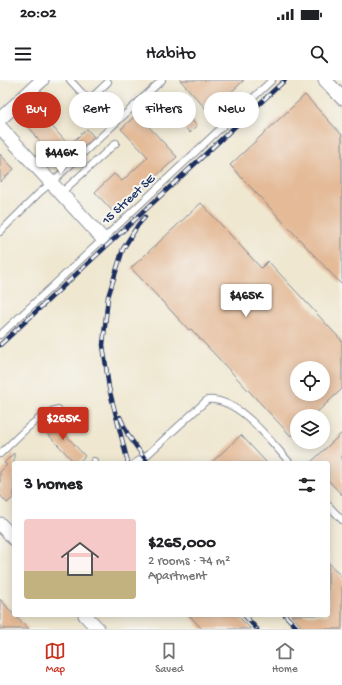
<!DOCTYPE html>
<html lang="en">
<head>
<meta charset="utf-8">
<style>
  :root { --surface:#fff; --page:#f6f6f6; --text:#202124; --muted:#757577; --line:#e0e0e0; --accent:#c8321e }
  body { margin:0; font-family:"Gochi Hand",sans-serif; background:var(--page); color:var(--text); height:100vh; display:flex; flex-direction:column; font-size:15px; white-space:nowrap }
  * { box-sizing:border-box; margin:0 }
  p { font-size:13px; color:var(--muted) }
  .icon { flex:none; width:22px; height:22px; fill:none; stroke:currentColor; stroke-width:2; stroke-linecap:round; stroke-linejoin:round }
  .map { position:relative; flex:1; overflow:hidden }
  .side { position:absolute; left:12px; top:381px; width:318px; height:156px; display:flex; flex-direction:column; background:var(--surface); border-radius:4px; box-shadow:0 2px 10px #0003 }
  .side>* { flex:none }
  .guide { position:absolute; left:12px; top:12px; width:318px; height:36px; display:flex; gap:8px }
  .buttons { position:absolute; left:290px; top:281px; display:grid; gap:8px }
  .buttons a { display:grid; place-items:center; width:40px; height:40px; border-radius:50%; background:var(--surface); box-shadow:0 2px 10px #0003; font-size:20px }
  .price { position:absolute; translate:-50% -34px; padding:0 9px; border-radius:4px; background:#fff; color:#222; font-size:13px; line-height:26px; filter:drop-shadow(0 1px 2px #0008) }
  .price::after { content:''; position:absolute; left:50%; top:24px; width:12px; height:9px; margin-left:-6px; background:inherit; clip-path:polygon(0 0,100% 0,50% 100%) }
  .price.on { background:var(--accent); color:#fff }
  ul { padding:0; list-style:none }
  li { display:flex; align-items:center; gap:12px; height:100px; padding:0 12px }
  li+li { border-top:1px solid var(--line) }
  li span { display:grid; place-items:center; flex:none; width:112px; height:80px; border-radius:4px; color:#555 }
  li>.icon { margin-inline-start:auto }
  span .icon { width:48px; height:48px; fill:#fffc; stroke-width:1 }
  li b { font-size:17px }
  h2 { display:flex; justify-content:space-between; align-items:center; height:48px; padding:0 12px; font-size:17px }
  .tag { padding:0 14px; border-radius:18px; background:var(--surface); box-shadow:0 2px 10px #0003; font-size:14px; line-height:36px }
  .tag.on { background:var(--accent); color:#fff }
  .status { display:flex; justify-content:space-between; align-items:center; height:28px; padding:0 20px; background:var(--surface); direction:ltr }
  .status svg { height:11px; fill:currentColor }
  header { display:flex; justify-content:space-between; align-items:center; height:52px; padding:0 12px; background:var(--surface); font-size:18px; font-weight:600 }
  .menu { display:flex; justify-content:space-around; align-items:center; height:56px; border-top:1px solid var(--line); background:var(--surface); font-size:11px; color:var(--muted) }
  .menu a { display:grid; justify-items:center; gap:2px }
  .menu .on { color:var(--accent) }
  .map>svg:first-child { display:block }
  .building { fill:#e4ba97; fill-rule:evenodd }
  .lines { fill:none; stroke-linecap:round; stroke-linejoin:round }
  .service-casing { stroke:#858b97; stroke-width:8 }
  .minor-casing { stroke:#858b97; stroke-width:15 }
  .service { stroke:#fff; stroke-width:6 }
  .minor { stroke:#fff; stroke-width:13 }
  .rail-casing { stroke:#1b2f5e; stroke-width:4.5 }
  .rail { stroke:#f6f6f2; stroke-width:3; stroke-dasharray:9; stroke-linecap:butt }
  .labels { text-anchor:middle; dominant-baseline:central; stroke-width:4; stroke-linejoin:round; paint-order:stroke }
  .street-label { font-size:13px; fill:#1b2f5e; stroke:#f6f6f2 }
</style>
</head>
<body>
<div class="status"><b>20:02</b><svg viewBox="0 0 49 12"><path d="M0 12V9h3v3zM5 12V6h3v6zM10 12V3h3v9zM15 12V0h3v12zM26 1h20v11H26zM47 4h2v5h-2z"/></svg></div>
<header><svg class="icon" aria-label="menu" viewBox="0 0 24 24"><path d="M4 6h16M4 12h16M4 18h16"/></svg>Habito<svg class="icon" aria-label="search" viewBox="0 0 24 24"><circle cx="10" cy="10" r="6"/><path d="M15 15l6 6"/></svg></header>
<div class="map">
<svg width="342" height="549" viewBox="0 0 342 549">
  <rect width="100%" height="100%" fill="#f6f6f2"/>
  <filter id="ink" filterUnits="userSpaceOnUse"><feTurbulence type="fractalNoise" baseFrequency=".025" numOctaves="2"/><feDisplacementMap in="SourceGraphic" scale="8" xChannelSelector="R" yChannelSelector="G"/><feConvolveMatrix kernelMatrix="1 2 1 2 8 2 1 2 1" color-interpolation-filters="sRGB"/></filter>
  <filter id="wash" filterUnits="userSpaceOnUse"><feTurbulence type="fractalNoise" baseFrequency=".012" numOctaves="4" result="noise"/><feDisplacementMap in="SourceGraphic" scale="16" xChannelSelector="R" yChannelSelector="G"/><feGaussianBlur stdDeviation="0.9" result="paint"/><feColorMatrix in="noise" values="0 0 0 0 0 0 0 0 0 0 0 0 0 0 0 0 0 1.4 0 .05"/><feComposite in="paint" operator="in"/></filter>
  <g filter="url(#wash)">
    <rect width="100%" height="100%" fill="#efe7d0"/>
    <g id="blocks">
      <path class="building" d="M180,0H244L222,21L223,23L221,25L226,30L215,39Z
        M305,15L342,55V205L230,85Z
        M35,33L46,44L48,42L69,65L87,49L94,57L63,86L34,55L35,54L25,43Z
        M137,34L177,77L115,134L95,112L114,94L122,101L148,77L121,49Z
        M189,37L197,46L190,53L182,44Z
        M0,74L14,89L0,102Z
        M201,123L261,188L268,181L342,261V309L313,336H297V351L291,356L191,249L189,250L131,188ZM297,288H323V314H297Z
        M50,338L85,376L78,383H75L41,347Z
        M342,353V415L328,400V383H310Z
        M241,355L267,383H211Z
        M14,373V417L7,423L0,415V392L7,385L4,383Z
        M328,482L342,497V549H304L291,535H328Z
        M0,519L14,535L29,549H0Z
        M189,535H237L251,549H202Z"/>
    </g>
  </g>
  <g filter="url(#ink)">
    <use href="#blocks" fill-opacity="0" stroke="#858b97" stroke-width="1"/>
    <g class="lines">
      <g class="service-casing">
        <path id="service" d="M70,0L106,39
          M89,20L108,2
          M61,113L116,63
          M0,152L39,113L51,103L162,0
          M0,255L103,159L272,0
          M0,374C15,360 39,333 58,329
          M94,381V383
          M135,383L146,376L207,320C239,317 271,362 290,383
          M328,425L342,440"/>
      </g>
      <g class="minor-casing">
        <path id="minor" d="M325,0L342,18
          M0,39L42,0
          M0,47L103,159
          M0,444L14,459
          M85,535L98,549"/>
      </g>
      <use href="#service" class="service"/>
      <use href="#minor" class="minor"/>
      <g class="rail-casing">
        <path id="rail" d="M0,265L285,0
          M120,337L128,355L148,383
          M128,383L109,308L103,265L108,217L123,169L138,145L145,137
          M244,535L257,549
          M285,535L298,549"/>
      </g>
      <use href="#rail" class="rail"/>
    </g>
  </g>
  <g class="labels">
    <g class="street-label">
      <text transform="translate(129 120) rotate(-43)">15 Street SE</text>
    </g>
  </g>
</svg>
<div class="buttons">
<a><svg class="icon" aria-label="locate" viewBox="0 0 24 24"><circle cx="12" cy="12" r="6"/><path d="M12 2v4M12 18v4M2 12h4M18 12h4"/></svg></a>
<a><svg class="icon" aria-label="layers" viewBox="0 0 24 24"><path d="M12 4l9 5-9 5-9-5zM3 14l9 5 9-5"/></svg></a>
</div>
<b class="price" style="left:61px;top:95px">$446K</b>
<b class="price" style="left:246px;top:238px">$465K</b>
<b class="price on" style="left:63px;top:361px">$265K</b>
<div class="guide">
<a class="tag on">Buy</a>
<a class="tag">Rent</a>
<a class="tag">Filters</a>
<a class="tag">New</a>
</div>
<section class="side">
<h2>3 homes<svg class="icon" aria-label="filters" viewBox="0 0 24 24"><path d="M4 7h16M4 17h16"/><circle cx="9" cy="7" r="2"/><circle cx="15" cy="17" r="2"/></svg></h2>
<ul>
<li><span style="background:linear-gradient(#f6c9c9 65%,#c2b280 0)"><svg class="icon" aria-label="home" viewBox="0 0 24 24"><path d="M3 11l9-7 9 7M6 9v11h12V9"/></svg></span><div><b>$265,000</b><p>2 rooms · 74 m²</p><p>Apartment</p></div></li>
</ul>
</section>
</div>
<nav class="menu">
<a class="on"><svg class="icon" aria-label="map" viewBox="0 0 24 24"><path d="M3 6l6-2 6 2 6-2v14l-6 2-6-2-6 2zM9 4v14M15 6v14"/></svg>Map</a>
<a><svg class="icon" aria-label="saved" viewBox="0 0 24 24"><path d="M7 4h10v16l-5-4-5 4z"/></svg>Saved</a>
<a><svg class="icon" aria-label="home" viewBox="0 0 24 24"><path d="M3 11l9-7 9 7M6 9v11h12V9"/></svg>Home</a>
</nav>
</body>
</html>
